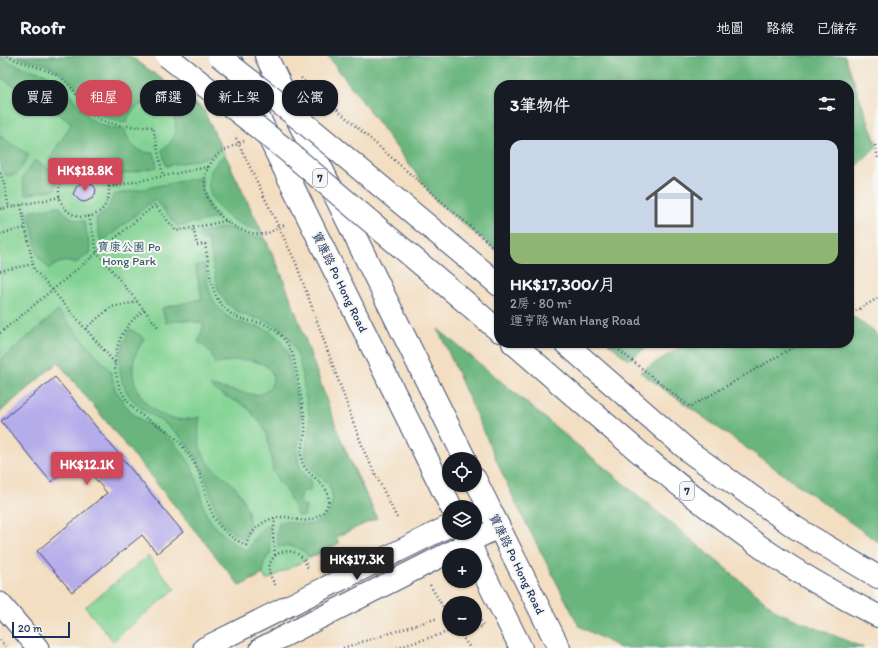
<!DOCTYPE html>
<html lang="zh-TW">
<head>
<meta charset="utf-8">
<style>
  :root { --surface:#171b24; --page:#242831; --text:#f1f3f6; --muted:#9ea1a6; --line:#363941; --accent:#d1495b }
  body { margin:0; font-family:Itim,"LXGW WenKai TC",sans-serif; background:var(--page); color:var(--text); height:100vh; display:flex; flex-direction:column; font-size:15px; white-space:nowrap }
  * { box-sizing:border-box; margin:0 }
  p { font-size:13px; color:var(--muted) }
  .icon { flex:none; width:22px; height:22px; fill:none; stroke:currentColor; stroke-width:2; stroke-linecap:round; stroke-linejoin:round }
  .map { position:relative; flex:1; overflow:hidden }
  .panel { position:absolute; left:494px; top:24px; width:360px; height:268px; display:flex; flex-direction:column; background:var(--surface); border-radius:16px; box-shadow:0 1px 3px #0004 }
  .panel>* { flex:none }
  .hud { position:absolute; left:12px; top:24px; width:380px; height:36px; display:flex; gap:8px }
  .tools { position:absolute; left:442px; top:396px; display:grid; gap:8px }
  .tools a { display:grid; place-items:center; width:40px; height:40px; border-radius:50%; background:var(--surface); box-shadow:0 1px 3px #0004; font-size:20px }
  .scale { position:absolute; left:12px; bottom:10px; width:58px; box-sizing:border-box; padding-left:4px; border:2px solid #1b2f5e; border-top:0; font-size:11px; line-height:14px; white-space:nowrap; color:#1b2f5e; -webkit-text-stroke:3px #f6f6f2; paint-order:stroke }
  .price { position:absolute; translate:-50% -34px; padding:0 9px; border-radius:4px; background:var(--accent); color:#fff; font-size:13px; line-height:26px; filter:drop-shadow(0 1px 2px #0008) }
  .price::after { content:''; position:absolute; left:50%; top:24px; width:12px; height:9px; margin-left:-6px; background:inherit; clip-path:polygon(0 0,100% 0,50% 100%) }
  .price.current { background:#222; color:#fff }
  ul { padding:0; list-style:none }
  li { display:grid; align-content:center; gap:8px; height:212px; padding:0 16px }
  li+li { border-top:1px solid var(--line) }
  li span { display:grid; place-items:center; height:124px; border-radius:12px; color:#555 }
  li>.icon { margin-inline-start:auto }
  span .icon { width:72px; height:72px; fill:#fffc; stroke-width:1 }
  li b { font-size:17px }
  h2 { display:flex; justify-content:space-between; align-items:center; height:48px; padding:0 16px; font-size:17px }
  .tag { padding:0 14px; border-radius:16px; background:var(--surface); box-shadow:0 1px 3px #0004; font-size:14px; line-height:36px }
  .tag.current { background:var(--accent); color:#fff }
  header { display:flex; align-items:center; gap:24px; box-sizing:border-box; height:56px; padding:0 20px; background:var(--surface); border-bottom:1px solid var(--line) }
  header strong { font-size:19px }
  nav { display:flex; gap:22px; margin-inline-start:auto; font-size:14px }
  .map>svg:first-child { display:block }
  .green { fill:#82d393; stroke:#4e8178 }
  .forest { fill:#69b57d; stroke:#42726e }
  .building { fill:#b5acea }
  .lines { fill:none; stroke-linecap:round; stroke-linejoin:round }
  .street-casing { stroke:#3b496d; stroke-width:23 }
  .primary-casing { stroke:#3b496d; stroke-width:24 }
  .highway-casing { stroke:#3b496d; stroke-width:24 }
  .path { stroke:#3b496d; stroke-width:2.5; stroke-dasharray:1 3; stroke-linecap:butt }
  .street { stroke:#fff; stroke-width:21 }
  .primary { stroke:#fff; stroke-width:22 }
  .highway { stroke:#fff; stroke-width:22 }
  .highway-bridge-casing { stroke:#3b496d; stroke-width:24; stroke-linecap:butt }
  .highway-bridge { stroke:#fff; stroke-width:22 }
  .labels { text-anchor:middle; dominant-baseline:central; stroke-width:4; stroke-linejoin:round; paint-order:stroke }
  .shield { fill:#f6f6f2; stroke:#5d6b8a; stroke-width:1 }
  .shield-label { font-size:11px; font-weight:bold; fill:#1b2f5e }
  .park-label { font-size:12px; fill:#35586b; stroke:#f6f6f2 }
  .street-label { font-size:12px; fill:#1b2f5e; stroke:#f6f6f2 }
</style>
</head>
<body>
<header>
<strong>Roofr</strong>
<nav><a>地圖</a><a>路線</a><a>已儲存</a></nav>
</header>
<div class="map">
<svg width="878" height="592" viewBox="0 0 878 592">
  <rect width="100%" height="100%" fill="#f6f6f2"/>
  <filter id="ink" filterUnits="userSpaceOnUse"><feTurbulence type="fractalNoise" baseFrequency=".025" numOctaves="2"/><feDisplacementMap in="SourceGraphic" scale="8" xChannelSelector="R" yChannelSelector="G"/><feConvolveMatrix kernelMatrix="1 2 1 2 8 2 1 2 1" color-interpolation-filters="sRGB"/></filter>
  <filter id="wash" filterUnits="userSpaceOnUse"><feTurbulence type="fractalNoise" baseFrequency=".012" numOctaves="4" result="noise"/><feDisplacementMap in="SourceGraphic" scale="16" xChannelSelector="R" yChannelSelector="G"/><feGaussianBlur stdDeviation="0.9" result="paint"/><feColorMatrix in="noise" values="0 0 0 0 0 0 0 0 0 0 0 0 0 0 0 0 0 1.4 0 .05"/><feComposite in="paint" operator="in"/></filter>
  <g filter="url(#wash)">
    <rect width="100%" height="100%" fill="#f3dec1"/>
    <path class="green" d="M0,0H130L203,53L280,214L337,374L350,404L377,462L336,481L339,487L266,524L263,518L240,530L58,306L0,356Z
      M148,500L175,533L113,585L85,551Z"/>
    <path class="forest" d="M17,0H130L203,53L221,91L210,101L166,110L162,94C202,66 145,20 126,66C85,63 87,33 57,14C45,6 30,6 17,0Z
      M328,0H845L877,90L849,117V29H499V197L437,146Z
      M0,1C9,7 20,11 31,14C38,16 45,17 51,21C65,28 71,40 80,52C91,67 108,73 125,74C129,90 138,97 154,97L157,111L110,121C98,106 81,103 65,115L49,104L72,67L0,21Z
      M0,80L29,99L17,118L6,120L0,109Z
      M225,99L261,174C224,170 186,128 225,99Z
      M35,104L60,120L58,124L56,133L26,139L22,123Z
      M202,121C202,138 207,150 218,162L177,170L155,143L101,187L96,162C106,158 111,149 113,139Z
      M59,150C65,158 73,165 84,165L91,196L76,207C65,204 58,206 49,213L38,200L29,156Z
      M227,171L245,180L265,182C295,244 313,310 337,373C348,404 363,433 377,462L336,481L339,487L310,502C301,491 292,488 278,491L277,478L279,466C293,463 306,474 320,464C324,462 328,458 330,454C332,449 332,444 332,439C331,422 313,420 307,406C303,394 309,382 310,370C310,359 307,348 305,337C302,320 301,300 291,285C271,252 234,272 218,233L208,183L201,184L199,177Z
      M204,208C207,220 208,233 213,244C220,256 231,265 244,268C250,270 257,270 263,272C275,277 283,286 288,298L301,363L300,378L297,395L298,404L301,413L306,421L311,424L310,434L301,436C298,443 299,448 306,451L304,460L297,459L287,436L279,426L273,414L267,379L262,369L249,353L240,347L221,338L210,330L255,339C270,338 280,321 267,311C253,300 230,304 215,309C213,298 207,291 198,286L204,268C189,264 181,263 166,267L162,252L202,243L195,210Z
      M58,255L111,316L115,333L124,347L135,360L162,377L174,387L184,399L192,411L197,425L204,452L209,463L216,472L234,488L248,495C253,483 258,474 270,468L269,482L271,497L264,506L263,518L240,530L58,306L0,356V316L2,303Z
      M849,257L878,279V486L640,316L687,287H849Z
      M130,273L144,282C140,289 136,296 134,304C128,331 149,360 176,363C184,364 192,363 200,361C198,374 197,388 204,400C212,416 223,418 234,430C243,440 251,458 249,472C249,476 245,480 243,483C214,468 215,449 206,423C202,412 197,402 190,393C184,384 176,376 167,369C150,357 131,350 123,328C116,309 121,291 130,273Z
      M438,273L778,556L864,592H620L579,570L515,446Z
      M608,287H654L628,304Z"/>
    <g id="blocks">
      <path class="building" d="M85,126L90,127L94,130L96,134L95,138L93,142L85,146L80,145L73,138L77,130L81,127Z
        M55,321L183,476L157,497L142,479L72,536L37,495L107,437L79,403L51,426L1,365Z"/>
    </g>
  </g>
  <g filter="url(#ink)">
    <use href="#blocks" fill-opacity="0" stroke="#3b496d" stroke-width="1"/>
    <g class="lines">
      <g class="street-casing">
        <path id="street" d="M475,458L489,452
          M0,547L38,592
          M204,592L449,470
          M261,592L499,471"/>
      </g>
      <g class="primary-casing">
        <path id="primary" d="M266,0L465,403
          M232,7L451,451
          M475,423L559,592
          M464,477L475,499
          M475,500L521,592"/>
      </g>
      <g class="highway-casing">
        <path id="highway" d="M467,202L499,229
          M469,249L499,275
          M513,287C593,356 672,428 758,489C796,516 837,539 878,560
          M565,287L691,397L796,472L878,521"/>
      </g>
      <path class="path" d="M7,0C25,9 45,11 61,22C72,30 77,41 85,51C102,72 128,70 153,71L163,120
        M301,22L499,196
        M236,82L296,207L354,368L365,397L397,462
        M244,85C232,91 218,95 211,107C192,134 219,167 245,175C250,177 258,179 263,178C271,177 279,171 286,168
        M875,89L878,102
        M59 136a25 25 0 1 1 50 0a25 25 0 1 1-50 0Z
        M0,117L4,127L9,152
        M109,131L208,111
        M21,149L34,213L115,307
        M0,153L60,141
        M89,160L97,196L158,271
        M0,178L25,172
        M0,215L33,208
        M144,254C131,264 121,276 117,293C111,316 120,340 137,356C145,362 155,367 163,372C173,378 182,388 188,398C194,406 199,415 202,425C208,445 210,464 228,478C233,483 240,486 246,489C252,473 266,460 285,461C290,461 295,464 300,464C309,466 321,461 326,452C336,432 313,424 304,410C298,400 303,388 305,377C306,365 303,353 301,341C298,326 296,311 292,296C286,284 278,274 264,268C259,266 252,266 246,264C234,262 223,253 217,242C210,229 208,203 205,188L197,189L193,171
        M849,259L878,242
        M85,273L111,251L137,246
        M0,277L155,149L176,175L226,165
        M610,287L690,351L801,287
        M275,462L273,481L275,499
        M275,529C273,525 270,520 269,515C268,498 288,489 300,500C304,503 306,508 308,513
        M430,529L449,561
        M472,547L470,544L474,542
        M457,573L470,592
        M469,576L483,570L475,554
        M0,584L7,592
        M343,592L438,562
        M397,592L457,573"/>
      <use href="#street" class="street"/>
      <use href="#primary" class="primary"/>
      <use href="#highway" class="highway"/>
      <g class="highway-bridge-casing">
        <path id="highway-bridge" d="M167,0L285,93L469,249
          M219,0L302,65L467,202"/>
      </g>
      <use href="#highway-bridge" class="highway-bridge"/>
    </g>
  </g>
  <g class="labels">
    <g class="shield">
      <rect x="313" y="113" width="14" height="18" rx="3"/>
      <rect x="680" y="426" width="14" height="18" rx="3"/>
    </g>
    <g class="shield-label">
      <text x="320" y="122">7</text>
      <text x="687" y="435">7</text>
    </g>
    <g class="park-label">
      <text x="129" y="191">寶康公園 Po<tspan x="129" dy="14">Hong Park</tspan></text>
    </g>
    <g class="street-label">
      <text transform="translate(340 226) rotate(64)">寶康路 Po Hong Road</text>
      <text transform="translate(517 508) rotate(64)">寶康路 Po Hong Road</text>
    </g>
  </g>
</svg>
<div class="tools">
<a><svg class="icon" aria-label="locate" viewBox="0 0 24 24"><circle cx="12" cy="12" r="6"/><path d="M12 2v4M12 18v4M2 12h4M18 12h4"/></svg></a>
<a><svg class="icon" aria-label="layers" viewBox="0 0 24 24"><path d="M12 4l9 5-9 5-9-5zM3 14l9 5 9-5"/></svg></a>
<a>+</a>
<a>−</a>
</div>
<div class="scale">20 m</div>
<b class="price" style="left:85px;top:136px">HK$18.8K</b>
<b class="price" style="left:87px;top:430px">HK$12.1K</b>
<b class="price current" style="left:357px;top:525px">HK$17.3K</b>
<div class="hud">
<a class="tag">買屋</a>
<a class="tag current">租屋</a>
<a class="tag">篩選</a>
<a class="tag">新上架</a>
<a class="tag">公寓</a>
</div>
<section class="panel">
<h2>3筆物件<svg class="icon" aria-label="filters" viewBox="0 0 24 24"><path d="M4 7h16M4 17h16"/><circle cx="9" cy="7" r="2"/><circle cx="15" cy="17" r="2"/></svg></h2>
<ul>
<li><span style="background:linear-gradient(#c9d6e8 75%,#8fb573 0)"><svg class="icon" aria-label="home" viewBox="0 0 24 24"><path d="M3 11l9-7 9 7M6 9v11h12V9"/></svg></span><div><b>HK$17,300/月</b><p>2房 · 80 m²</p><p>運亨路 Wan Hang Road</p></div></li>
</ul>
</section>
</div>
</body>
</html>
